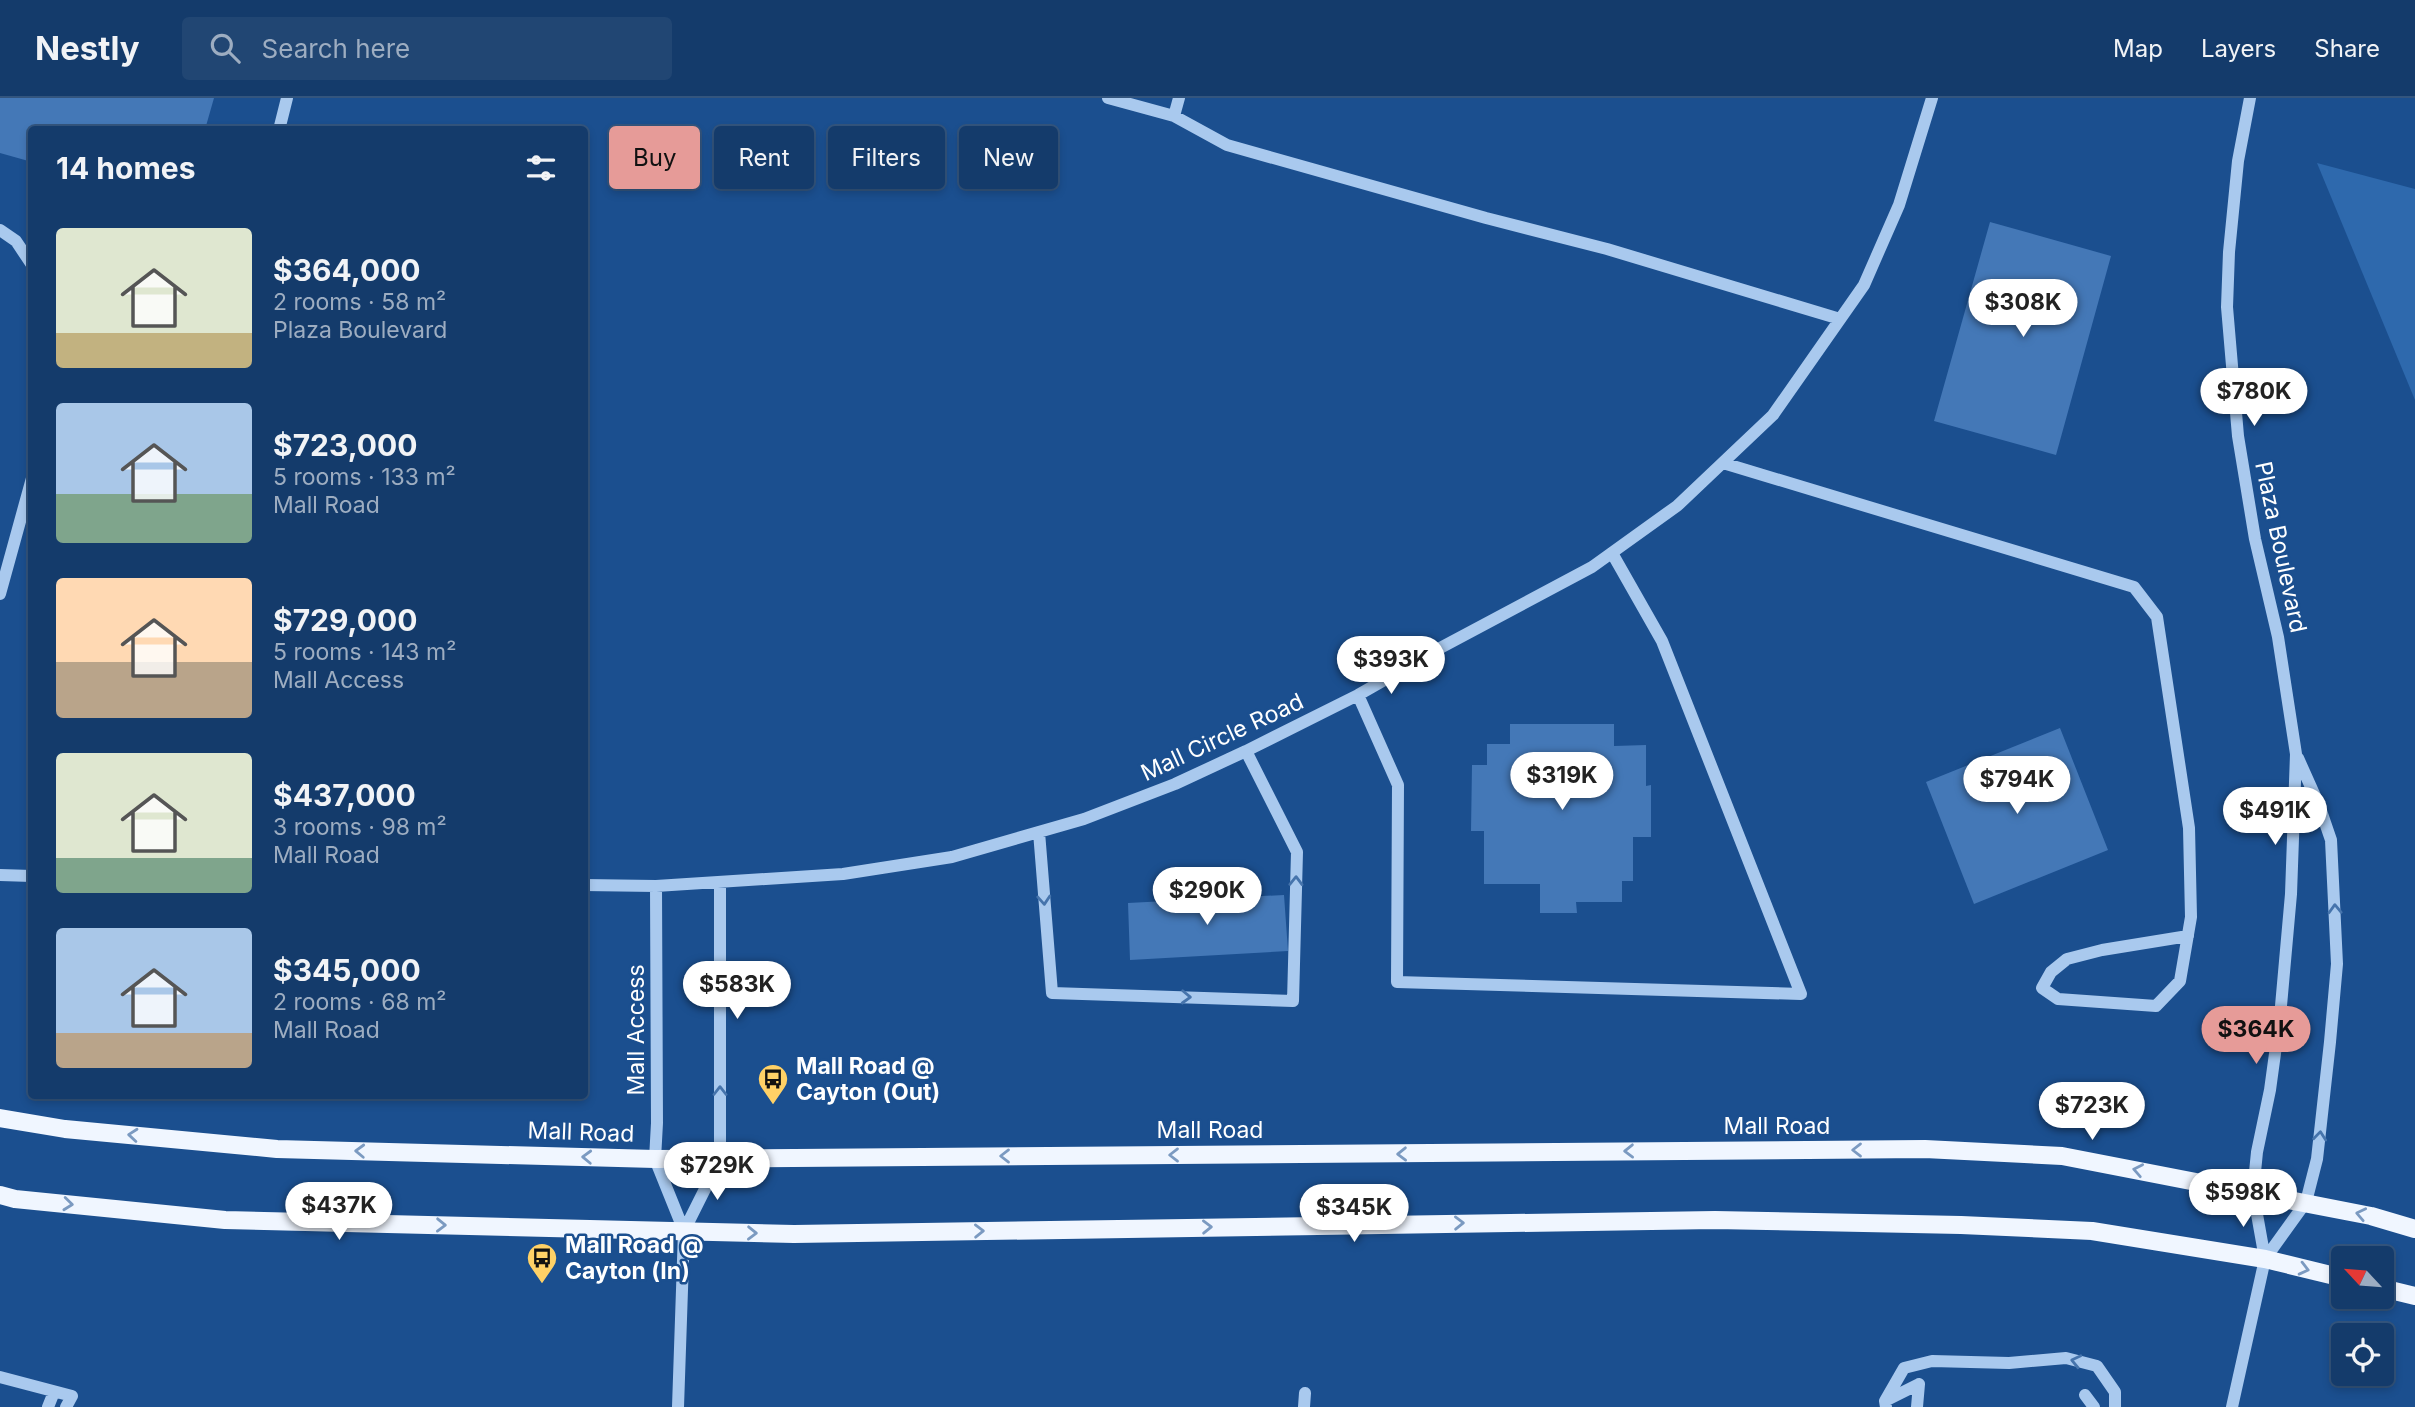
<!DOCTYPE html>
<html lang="en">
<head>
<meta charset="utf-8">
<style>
  :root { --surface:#143b6b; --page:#214673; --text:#f1f3f6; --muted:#9dadc1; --line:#33557e; --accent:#e69b98 }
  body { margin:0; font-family:Inter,sans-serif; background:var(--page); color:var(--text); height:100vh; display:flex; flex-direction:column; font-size:26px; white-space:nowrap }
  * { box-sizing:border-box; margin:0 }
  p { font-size:23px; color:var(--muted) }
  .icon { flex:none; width:38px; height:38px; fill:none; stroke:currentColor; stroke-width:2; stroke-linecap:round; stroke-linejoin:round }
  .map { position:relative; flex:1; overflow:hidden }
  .details { position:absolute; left:28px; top:28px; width:560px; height:973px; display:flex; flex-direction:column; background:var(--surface); border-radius:7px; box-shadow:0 4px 10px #0003,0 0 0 2px var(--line) }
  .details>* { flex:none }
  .guide { position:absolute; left:609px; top:28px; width:665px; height:63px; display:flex; gap:14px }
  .needle { width:46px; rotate:296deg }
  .controls { position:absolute; left:2331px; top:1148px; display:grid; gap:14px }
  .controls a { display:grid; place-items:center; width:63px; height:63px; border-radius:7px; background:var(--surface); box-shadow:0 4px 10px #0003,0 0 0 2px var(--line); font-size:35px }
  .price { position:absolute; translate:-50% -60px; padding:0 16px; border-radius:24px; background:#fff; color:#222; font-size:23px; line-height:46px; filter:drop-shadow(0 2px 4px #0008) }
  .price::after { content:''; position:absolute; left:50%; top:42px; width:21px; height:16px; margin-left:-10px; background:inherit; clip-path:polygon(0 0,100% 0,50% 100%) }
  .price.selected { background:var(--accent); color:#111 }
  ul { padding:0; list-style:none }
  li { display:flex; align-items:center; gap:21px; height:175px; padding:0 28px }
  li span { display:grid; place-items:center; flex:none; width:196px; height:140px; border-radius:7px; color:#555 }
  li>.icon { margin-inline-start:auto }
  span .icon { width:84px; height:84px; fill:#fffc; stroke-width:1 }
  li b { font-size:30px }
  h2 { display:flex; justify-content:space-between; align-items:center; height:84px; padding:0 28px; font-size:30px }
  .chip { padding:0 24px; border-radius:7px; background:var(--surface); box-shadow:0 4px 10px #0003,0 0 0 2px var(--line); font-size:24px; line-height:63px }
  .chip.selected { background:var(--accent); color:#111 }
  header { display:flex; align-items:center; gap:42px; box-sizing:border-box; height:98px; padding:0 35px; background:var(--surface); border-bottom:2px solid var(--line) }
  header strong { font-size:33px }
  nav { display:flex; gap:38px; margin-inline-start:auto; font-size:24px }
  .search { width:490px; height:63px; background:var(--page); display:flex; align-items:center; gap:18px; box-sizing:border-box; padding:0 24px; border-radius:7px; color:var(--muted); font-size:26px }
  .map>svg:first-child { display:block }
  .green { fill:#2e69ad }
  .building { fill:#4478b7 }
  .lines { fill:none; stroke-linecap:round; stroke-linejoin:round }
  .minor { stroke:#a9c9ee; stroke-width:12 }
  .major { stroke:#f0f6ff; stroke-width:18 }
  .oneway { stroke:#4674ac }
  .oneway2 { stroke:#7b9ac1 }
  .labels { text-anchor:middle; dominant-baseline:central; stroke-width:5; stroke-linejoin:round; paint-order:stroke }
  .street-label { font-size:23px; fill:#fff; stroke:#1b4f8f }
  .poi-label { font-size:23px; font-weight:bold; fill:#fff; stroke:#1b4f8f; text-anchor:start }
</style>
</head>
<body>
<header>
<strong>Nestly</strong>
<div class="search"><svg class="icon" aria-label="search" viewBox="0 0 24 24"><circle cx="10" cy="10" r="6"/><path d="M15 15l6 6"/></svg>Search here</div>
<nav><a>Map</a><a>Layers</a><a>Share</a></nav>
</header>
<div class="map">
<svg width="2415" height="1309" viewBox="0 0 2415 1309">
  <rect width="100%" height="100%" fill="#1b4f8f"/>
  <path class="green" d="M2317,65L2415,91V302Z"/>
  <path class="building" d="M0,0H214L206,28L200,32H32V64L0,55Z
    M1990,124L2111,158L2056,357L1934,323Z
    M1510,626H1614V648L1646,647V688L1651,687V739H1633V783H1622V804H1576L1577,815H1540V786H1484V733H1471L1472,667H1487V646H1510Z
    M2060,630L2108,752L1974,806L1926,684Z
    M1284,797L1288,853L1130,862L1128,805Z"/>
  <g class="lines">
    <path class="minor" d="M1108,0L1174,18L1227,47L1486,120L1607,151L1840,221
      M2250,0L2238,63L2229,154L2227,209L2238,338L2255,441L2278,539L2296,656L2291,796L2280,919L2270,992L2257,1054L2253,1094L2265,1161
      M1174,18L1179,0
      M279,32L287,0
      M0,132L16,143L32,167
      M1723,365L2134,489L2157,519L2189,730L2191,819L2180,883L2156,908L2058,901L2042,890L2051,874L2067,861L2102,852L2188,838
      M0,496L32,380
      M1358,597L1398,687L1397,884L1801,896L1662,543L1612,455
      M1039,734L1052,895L1293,903L1297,754L1246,653
      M0,777L32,778
      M584,787L656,788L843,776L952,759L1084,721L1175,686L1246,653L1358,597L1442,549L1592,469L1677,408L1773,317L1864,187L1899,107L1932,0
      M656,788L657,1025L655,1061L684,1133L678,1309
      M684,1133L720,1061V785
      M0,1279L72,1298L66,1309
      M2085,1297L2094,1309
      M1885,1303L1919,1286
      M48,1309L54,1294
      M1304,1309L1305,1295
      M1886,1309L1885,1303L1904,1270L1932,1263L2009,1265L2066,1260L2097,1268L2115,1294V1309
      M1917,1309L1919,1286
      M2232,1309L2265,1161L2306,1104L2317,1061L2330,944L2337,866L2331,742L2319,707L2298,660"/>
    <path class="major" d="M0,1020L65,1031L277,1051L655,1061L1925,1051L2062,1058L2371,1118L2415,1131
      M0,1097L15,1101L225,1122L794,1136L1715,1122L1961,1127L2092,1133L2265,1161L2343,1180
      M2382,1190L2415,1198"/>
  </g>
  <defs><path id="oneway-chevron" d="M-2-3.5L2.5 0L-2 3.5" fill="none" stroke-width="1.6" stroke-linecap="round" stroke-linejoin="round" transform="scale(1.75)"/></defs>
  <g class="oneway">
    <use href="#oneway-chevron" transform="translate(1296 783) rotate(-89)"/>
    <use href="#oneway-chevron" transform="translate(1044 802) rotate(86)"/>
    <use href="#oneway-chevron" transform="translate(2335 811) rotate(-92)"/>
    <use href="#oneway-chevron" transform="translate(1186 899) rotate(2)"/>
    <use href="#oneway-chevron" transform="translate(720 993) rotate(-90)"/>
    <use href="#oneway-chevron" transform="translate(2320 1038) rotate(-84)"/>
    <use href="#oneway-chevron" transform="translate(2076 1263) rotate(-167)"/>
  </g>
  <g class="oneway2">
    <use href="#oneway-chevron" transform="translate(133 1037) rotate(-175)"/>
    <use href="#oneway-chevron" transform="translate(1857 1052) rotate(180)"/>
    <use href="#oneway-chevron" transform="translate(360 1053) rotate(-178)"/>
    <use href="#oneway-chevron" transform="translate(1629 1053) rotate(179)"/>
    <use href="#oneway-chevron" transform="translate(1402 1056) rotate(179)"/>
    <use href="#oneway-chevron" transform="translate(1174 1057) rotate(180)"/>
    <use href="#oneway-chevron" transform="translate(1005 1058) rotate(180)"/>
    <use href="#oneway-chevron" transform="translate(587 1059) rotate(-178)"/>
    <use href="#oneway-chevron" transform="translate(2138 1072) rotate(-169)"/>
    <use href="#oneway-chevron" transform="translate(68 1106) rotate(6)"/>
    <use href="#oneway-chevron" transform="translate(2361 1116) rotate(-168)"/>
    <use href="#oneway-chevron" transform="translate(1459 1125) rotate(-1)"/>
    <use href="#oneway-chevron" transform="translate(441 1127) rotate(1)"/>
    <use href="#oneway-chevron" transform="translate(1207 1129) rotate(-1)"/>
    <use href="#oneway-chevron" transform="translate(979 1133) rotate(-1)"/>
    <use href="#oneway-chevron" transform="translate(752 1135) rotate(1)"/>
    <use href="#oneway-chevron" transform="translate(2304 1171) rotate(14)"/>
  </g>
  <defs>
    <g id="bus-pin" transform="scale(1.575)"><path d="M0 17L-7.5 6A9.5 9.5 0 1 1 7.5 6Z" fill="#ffd166" stroke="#1b4f8f"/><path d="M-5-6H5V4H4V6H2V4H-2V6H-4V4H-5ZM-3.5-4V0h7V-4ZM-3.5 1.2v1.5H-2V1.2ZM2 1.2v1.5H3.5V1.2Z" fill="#111"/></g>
  </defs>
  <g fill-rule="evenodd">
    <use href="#bus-pin" x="773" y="981"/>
    <use href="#bus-pin" x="542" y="1160"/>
  </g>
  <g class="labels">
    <g class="street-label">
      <text transform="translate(2281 449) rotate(78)">Plaza Boulevard</text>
      <text transform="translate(1222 639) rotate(-25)">Mall Circle Road</text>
      <text transform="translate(636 932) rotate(-90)">Mall Access</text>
      <text x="1777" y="1028">Mall Road</text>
      <text x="1210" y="1032">Mall Road</text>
      <text transform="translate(581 1034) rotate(2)">Mall Road</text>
    </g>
    <g class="poi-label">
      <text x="796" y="968">Mall Road @<tspan x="796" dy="26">Cayton (Out)</tspan></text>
      <text x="565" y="1147">Mall Road @<tspan x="565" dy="26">Cayton (In)</tspan></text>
    </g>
  </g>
</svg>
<div class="controls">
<a><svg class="needle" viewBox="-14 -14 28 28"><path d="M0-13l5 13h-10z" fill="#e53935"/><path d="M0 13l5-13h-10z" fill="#9dadc1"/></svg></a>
<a><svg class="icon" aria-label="locate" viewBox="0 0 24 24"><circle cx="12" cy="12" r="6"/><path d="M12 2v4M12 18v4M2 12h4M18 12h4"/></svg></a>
</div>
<b class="price" style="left:2023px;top:241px">$308K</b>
<b class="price" style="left:2254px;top:330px">$780K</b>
<b class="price" style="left:1391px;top:598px">$393K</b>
<b class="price" style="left:1562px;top:714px">$319K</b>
<b class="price" style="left:2017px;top:718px">$794K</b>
<b class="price" style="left:2275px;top:749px">$491K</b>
<b class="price" style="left:1207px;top:829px">$290K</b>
<b class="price" style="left:737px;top:923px">$583K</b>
<b class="price selected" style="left:2256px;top:968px">$364K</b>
<b class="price" style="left:2092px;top:1044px">$723K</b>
<b class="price" style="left:717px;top:1104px">$729K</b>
<b class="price" style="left:2243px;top:1131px">$598K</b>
<b class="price" style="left:339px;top:1144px">$437K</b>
<b class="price" style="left:1354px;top:1146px">$345K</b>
<div class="guide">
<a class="chip selected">Buy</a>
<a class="chip">Rent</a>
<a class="chip">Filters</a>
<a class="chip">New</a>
</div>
<section class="details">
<h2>14 homes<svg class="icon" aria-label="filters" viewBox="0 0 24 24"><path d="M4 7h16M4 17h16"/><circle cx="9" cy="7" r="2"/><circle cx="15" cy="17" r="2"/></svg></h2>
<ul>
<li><span style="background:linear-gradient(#dfe7d0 75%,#c2b280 0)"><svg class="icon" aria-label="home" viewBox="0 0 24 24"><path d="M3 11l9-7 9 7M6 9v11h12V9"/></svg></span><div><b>$364,000</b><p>2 rooms · 58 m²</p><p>Plaza Boulevard</p></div></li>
<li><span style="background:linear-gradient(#a9c7e8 65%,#7fa58c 0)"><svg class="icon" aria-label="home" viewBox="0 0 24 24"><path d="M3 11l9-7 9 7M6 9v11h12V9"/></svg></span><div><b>$723,000</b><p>5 rooms · 133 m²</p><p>Mall Road</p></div></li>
<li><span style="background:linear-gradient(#ffd9b3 60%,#b9a48a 0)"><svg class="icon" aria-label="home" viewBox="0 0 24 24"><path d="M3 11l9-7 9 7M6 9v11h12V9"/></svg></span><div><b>$729,000</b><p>5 rooms · 143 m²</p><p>Mall Access</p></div></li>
<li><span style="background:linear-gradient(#dfe7d0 75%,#7fa58c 0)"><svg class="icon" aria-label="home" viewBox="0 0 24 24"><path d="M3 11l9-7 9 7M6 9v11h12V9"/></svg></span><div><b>$437,000</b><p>3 rooms · 98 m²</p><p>Mall Road</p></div></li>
<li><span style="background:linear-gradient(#a9c7e8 75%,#b9a48a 0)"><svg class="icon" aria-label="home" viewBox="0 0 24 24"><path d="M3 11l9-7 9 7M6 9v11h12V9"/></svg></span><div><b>$345,000</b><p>2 rooms · 68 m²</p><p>Mall Road</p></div></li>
</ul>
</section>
</div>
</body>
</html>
